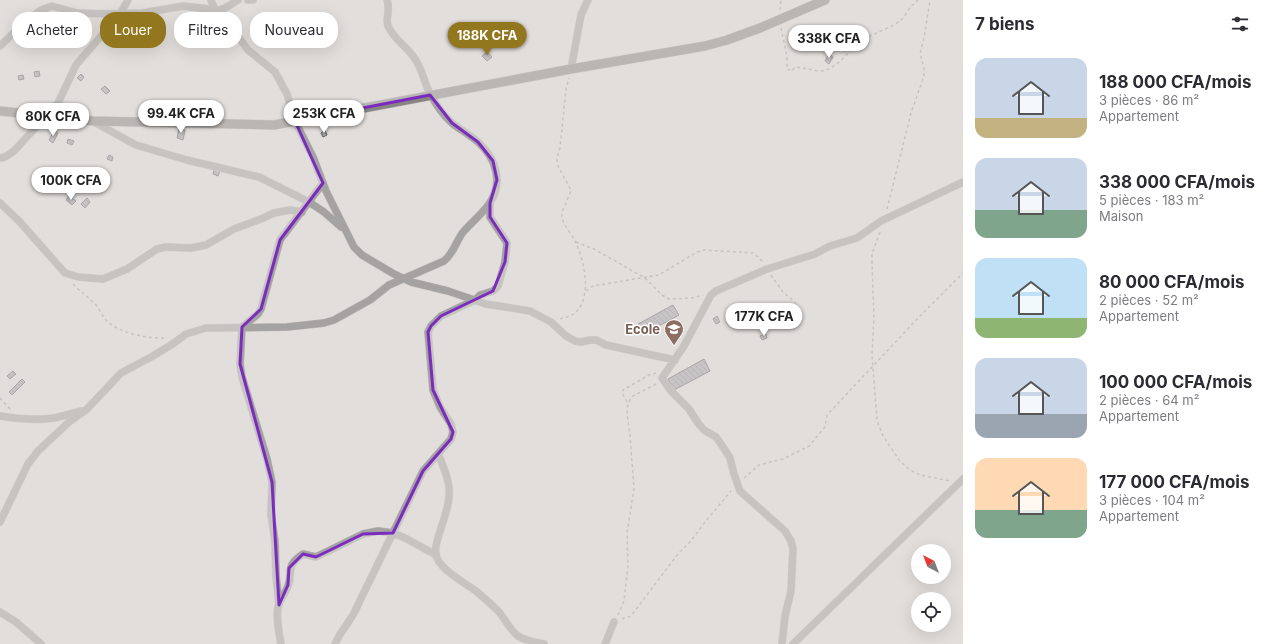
<!DOCTYPE html>
<html lang="fr">
<head>
<meta charset="utf-8">
<style>
  :root { --surface:#fff; --page:#f7f7f7; --text:#2b2b33; --muted:#7c7c81; --accent:#93771e }
  body { margin:0; font-family:Inter,sans-serif; background:var(--page); color:var(--text); height:100vh; display:flex; flex-direction:column; font-size:15px; white-space:nowrap }
  * { box-sizing:border-box; margin:0 }
  p { font-size:13px; color:var(--muted) }
  .icon { flex:none; width:22px; height:22px; fill:none; stroke:currentColor; stroke-width:2; stroke-linecap:round; stroke-linejoin:round }
  .map { position:relative; flex:1; overflow:hidden }
  .details { display:flex; flex-direction:column; background:var(--surface); width:300px }
  .details>* { flex:none }
  .top-card { position:absolute; left:12px; top:12px; width:380px; height:36px; display:flex; gap:8px }
  .needle { width:26px; rotate:318deg }
  .fabs { position:absolute; left:911px; top:544px; display:grid; gap:8px }
  .fabs a { display:grid; place-items:center; width:40px; height:40px; border-radius:50%; background:var(--surface); box-shadow:0 4px 16px #0002; font-size:20px }
  .price { position:absolute; translate:-50% -34px; padding:0 9px; border-radius:14px; background:#fff; color:#222; font-size:13px; line-height:26px; filter:drop-shadow(0 1px 2px #0008) }
  .price::after { content:''; position:absolute; left:50%; top:24px; width:12px; height:9px; margin-left:-6px; background:inherit; clip-path:polygon(0 0,100% 0,50% 100%) }
  .price.current { background:var(--accent); color:#fff }
  ul { padding:0; list-style:none }
  li { display:flex; align-items:center; gap:12px; height:100px; padding:0 12px }
  li span { display:grid; place-items:center; flex:none; width:112px; height:80px; border-radius:12px; color:#555 }
  li>.icon { margin-inline-start:auto }
  span .icon { width:48px; height:48px; fill:#fffc; stroke-width:1 }
  li b { font-size:17px }
  h2 { display:flex; justify-content:space-between; align-items:center; height:48px; padding:0 12px; font-size:17px }
  .pill { padding:0 14px; border-radius:16px; background:var(--surface); box-shadow:0 4px 16px #0002; font-size:14px; line-height:36px }
  .pill.current { background:var(--accent); color:#fff }
  main { display:flex; flex:1; min-height:0 }
  .map>svg:first-child { display:block }
  .building { fill:url(#building-back-hatch); stroke:#646468 }
  .lines { fill:none; stroke-linecap:round; stroke-linejoin:round }
  .street-casing { stroke:#bebab8; stroke-width:8 }
  .secondary-casing { stroke:#bebab8; stroke-width:10 }
  .path { stroke:#a5a2a0; stroke-width:1.5; stroke-dasharray:3 3; stroke-linecap:butt }
  .street { stroke:#a4a3a1; stroke-width:7 }
  .secondary { stroke:#878683; stroke-width:9 }
  .marked { fill:none; stroke:#7b2cbf; stroke-width:3; stroke-linejoin:round }
  .labels { text-anchor:middle; dominant-baseline:central; stroke-width:3; stroke-linejoin:round; paint-order:stroke }
  .education-label { font-size:13px; font-weight:bold; fill:#785e54; stroke:#fff; text-anchor:end }
</style>
</head>
<body>
<main>
<div class="map">
<svg width="963" height="644" viewBox="0 0 963 644">
  <defs>
    <pattern id="building-back-hatch" width="6" height="6" patternUnits="userSpaceOnUse"><rect width="6" height="6" fill="#a5a5a9"/><path d="M-1 5l2 2M0 0l6 6M5-1l2 2" fill="none" stroke="#87878a"/></pattern>
  </defs>
  <rect width="100%" height="100%" fill="#e2dedb"/>
  <path class="building" d="M40,22L43,26L39,29L36,25Z
    M487,52L492,57L487,61L482,56Z
    M829,54L833,57L829,64L825,61Z
    M39,71L40,76L35,77L34,72Z
    M81,74L84,77L81,81L77,78Z
    M23,75L24,79L19,80L18,76Z
    M105,86L110,91L106,94L101,89Z
    M165,102L167,107L159,110L158,105Z
    M179,129L185,130L183,140L177,138Z
    M325,130L327,135L323,137L321,133Z
    M54,131L58,133L53,143L49,140Z
    M68,139L74,141L72,145L67,143Z
    M109,155L113,157L112,161L107,159Z
    M214,170L220,171L218,176L213,174Z
    M69,196L76,201L72,205L66,200Z
    M87,198L90,202L85,208L81,204Z
    M673,305L679,315L644,334L638,324Z
    M717,316L720,322L716,324L713,319Z
    M766,334L767,338L762,340L760,336Z
    M704,359L710,371L674,390L668,379Z
    M13,371L16,374L10,379L7,376Z
    M22,379L25,382L12,395L9,392Z"/>
  <g class="lines">
    <g class="street-casing">
      <path id="street" d="M211,0L215,10L232,28L248,50L275,72L287,94L295,121L313,157L326,191L354,247L362,255L394,274L411,282L448,291L486,304L530,311L551,322L566,336L575,341L581,342L590,340H596L606,345L675,360
        M248,0H253
        M0,46L26,21L41,10L52,6L77,13L111,14L143,13L183,6L219,10L225,8L238,0
        M571,69L581,15L588,0
        M94,122L136,145L187,160L259,177L309,202L324,212L341,227
        M0,158L5,157L14,151L58,103L76,65L120,14L128,0
        M0,203L19,221L65,273L78,277L103,279L127,269L157,249L166,247L191,248L206,245L234,229L261,219L274,213L290,210L302,212
        M0,416C18,419 36,421 54,418C63,416 73,413 82,411
        M438,454C452,485 453,495 441,528C439,536 434,546 436,554C437,568 465,583 476,591C483,597 492,605 499,612C505,619 510,630 518,636C526,641 534,642 544,644
        M0,522L28,464L38,451L69,422L86,410L121,373L153,356L174,343L186,334L206,328L287,327L324,323L334,320L370,300L389,285L444,261C455,252 456,240 464,231C472,222 482,214 489,204C504,183 496,158 478,142C470,135 461,130 453,124C445,117 436,105 431,95C424,84 423,70 415,59C408,47 394,40 388,26C385,18 391,11 387,0
        M279,605L276,576L275,541L271,515L272,482L267,459L242,377L240,364L242,327L258,314L261,309L280,240L323,183
        M0,612L16,622L41,644
        M281,644C279,633 275,614 279,603C282,597 286,592 288,586C294,570 284,567 303,554L316,557L363,534L378,531L393,533L405,538L436,555
        M335,644L339,636L353,615L423,471L451,439L453,432L451,424L440,407L433,390L428,332L431,326L441,316L475,300L480,295L493,291L498,286L505,262L507,243L490,217V203
        M605,644L614,622
        M782,644L785,616L791,591L793,549L791,541L785,531L740,491L734,474L730,458L723,447L716,437L704,430L698,423L689,409L671,391L662,378L684,346L711,295L716,291L767,269L815,254L830,246L857,238L881,221L963,182
        M793,644L963,479"/>
    </g>
    <g class="secondary-casing">
      <path id="secondary" d="M0,111L93,121L274,125L571,69L705,46L727,40L760,28L825,0"/>
    </g>
    <path class="path" d="M780,10L781,0
      M781,28L787,57V69L792,71L795,67C805,67 816,73 826,70C840,65 850,49 862,41C873,32 892,29 902,19C905,16 907,12 909,9C912,5 915,3 918,0
      M887,209L911,113L924,76V67L920,54L924,38L930,0
      M880,232L872,254V263L874,317L872,355L877,420L882,434L899,460L910,470L920,475L950,481
      M576,242L594,249L645,278L662,295L669,299L692,298L703,295
      M771,275L783,292L796,303
      M73,284C80,291 87,296 94,303C100,308 102,317 108,322C122,334 149,339 167,338
      M586,291L593,286L659,275L697,252L704,250L754,253L764,263
      M560,319C566,317 573,316 577,311C592,295 584,259 575,241C572,234 562,224 562,216C562,208 569,198 571,190L558,166L557,158L560,148L566,89L569,78
      M0,398L11,410
      M627,402L622,393L623,390L649,375L656,373
      M744,478L759,465L783,459L809,446L825,427L827,415L920,316L963,273
      M618,615L624,601L628,565L627,533L634,489L630,435L627,413L628,403L633,396L656,384
      M622,619L631,616L678,554L691,541L705,522L731,491"/>
    <use href="#street" class="street"/>
    <use href="#secondary" class="secondary"/>
  </g>
  <path d="M0 0H963V644H0ZM430,95L452,123L478,142L493,161L497,180L490,203V217L507,243L505,262L493,291L441,316L431,326L428,332L433,390L453,432L451,439L423,471L393,533L363,534L316,557L303,554L289,568L288,585L279,605L272,482L240,364L242,327L261,309L280,240L323,183L295,121Z" fill="#e2dedb" fill-opacity=".55" fill-rule="evenodd"/>
  <path class="marked" d="M430,95L452,123L478,142L493,161L497,180L490,203V217L507,243L505,262L493,291L441,316L431,326L428,332L433,390L453,432L451,439L423,471L393,533L363,534L316,557L303,554L289,568L288,585L279,605L272,482L240,364L242,327L261,309L280,240L323,183L295,121Z"/>
  <defs>
    <g id="school-pin" transform="scale(1)"><path d="M0 17L-7.5 6A9.5 9.5 0 1 1 7.5 6Z" fill="#8d6e63" stroke="#fff"/><path d="M0-5L7-2L0 1L-7-2ZM-4 1L0 2.5L4 1V4Q0 6-4 4Z" fill="#fff"/></g>
  </defs>
  <g fill-rule="evenodd">
    <use href="#school-pin" x="674" y="329"/>
  </g>
  <g class="labels">
    <g class="education-label">
      <text x="660" y="329">Ecole</text>
    </g>
  </g>
</svg>
<div class="fabs">
<a><svg class="needle" viewBox="-14 -14 28 28"><path d="M0-13l5 13h-10z" fill="#e53935"/><path d="M0 13l5-13h-10z" fill="#7c7c81"/></svg></a>
<a><svg class="icon" aria-label="locate" viewBox="0 0 24 24"><circle cx="12" cy="12" r="6"/><path d="M12 2v4M12 18v4M2 12h4M18 12h4"/></svg></a>
</div>
<b class="price current" style="left:487px;top:56px">188K CFA</b>
<b class="price" style="left:829px;top:59px">338K CFA</b>
<b class="price" style="left:181px;top:134px">99.4K CFA</b>
<b class="price" style="left:324px;top:134px">253K CFA</b>
<b class="price" style="left:53px;top:137px">80K CFA</b>
<b class="price" style="left:71px;top:201px">100K CFA</b>
<b class="price" style="left:764px;top:337px">177K CFA</b>
<div class="top-card">
<a class="pill">Acheter</a>
<a class="pill current">Louer</a>
<a class="pill">Filtres</a>
<a class="pill">Nouveau</a>
</div>
</div>
<section class="details">
<h2>7 biens<svg class="icon" aria-label="filters" viewBox="0 0 24 24"><path d="M4 7h16M4 17h16"/><circle cx="9" cy="7" r="2"/><circle cx="15" cy="17" r="2"/></svg></h2>
<ul>
<li><span style="background:linear-gradient(#c9d6e8 75%,#c2b280 0)"><svg class="icon" aria-label="home" viewBox="0 0 24 24"><path d="M3 11l9-7 9 7M6 9v11h12V9"/></svg></span><div><b>188 000 CFA/mois</b><p>3 pièces · 86 m²</p><p>Appartement</p></div></li>
<li><span style="background:linear-gradient(#c9d6e8 65%,#7fa58c 0)"><svg class="icon" aria-label="home" viewBox="0 0 24 24"><path d="M3 11l9-7 9 7M6 9v11h12V9"/></svg></span><div><b>338 000 CFA/mois</b><p>5 pièces · 183 m²</p><p>Maison</p></div></li>
<li><span style="background:linear-gradient(#bfe0f5 75%,#8fb573 0)"><svg class="icon" aria-label="home" viewBox="0 0 24 24"><path d="M3 11l9-7 9 7M6 9v11h12V9"/></svg></span><div><b>80 000 CFA/mois</b><p>2 pièces · 52 m²</p><p>Appartement</p></div></li>
<li><span style="background:linear-gradient(#c9d6e8 70%,#9aa5b1 0)"><svg class="icon" aria-label="home" viewBox="0 0 24 24"><path d="M3 11l9-7 9 7M6 9v11h12V9"/></svg></span><div><b>100 000 CFA/mois</b><p>2 pièces · 64 m²</p><p>Appartement</p></div></li>
<li><span style="background:linear-gradient(#ffd9b3 65%,#7fa58c 0)"><svg class="icon" aria-label="home" viewBox="0 0 24 24"><path d="M3 11l9-7 9 7M6 9v11h12V9"/></svg></span><div><b>177 000 CFA/mois</b><p>3 pièces · 104 m²</p><p>Appartement</p></div></li>
</ul>
</section>
</main>
</body>
</html>
